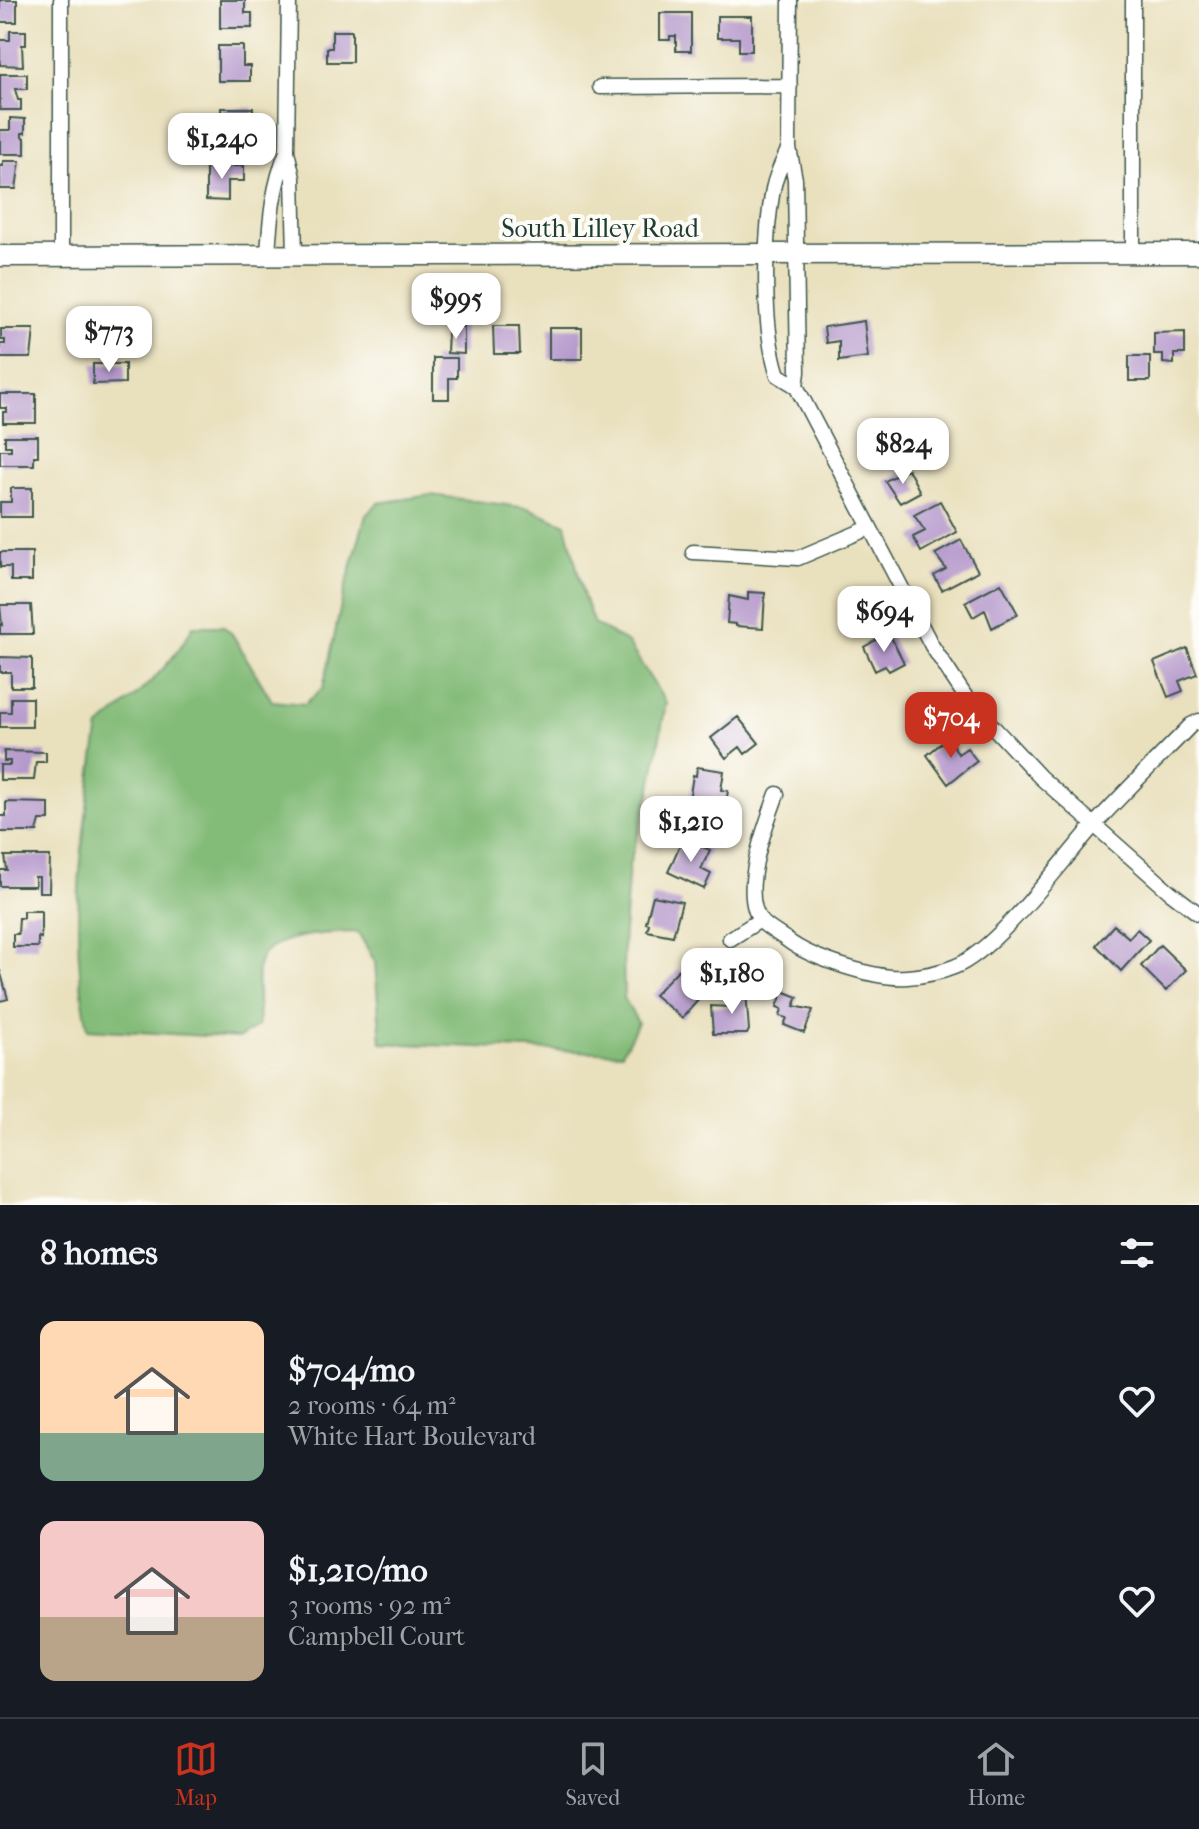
<!DOCTYPE html>
<html lang="en">
<head>
<meta charset="utf-8">
<style>
  :root { --surface:#171b24; --page:#20242c; --text:#f1f3f6; --muted:#9ea1a6; --line:#363941; --accent:#c8321e }
  body { margin:0; font-family:"IM FELL French Canon",serif; background:var(--page); color:var(--text); height:100vh; display:flex; flex-direction:column; font-size:30px; white-space:nowrap }
  * { box-sizing:border-box; margin:0 }
  p { font-size:26px; color:var(--muted) }
  .icon { flex:none; width:44px; height:44px; fill:none; stroke:currentColor; stroke-width:2; stroke-linecap:round; stroke-linejoin:round }
  .map { position:relative; height:1205px; overflow:hidden }
  .sheet { display:flex; flex-direction:column; background:var(--surface); flex:1 }
  .sheet>* { flex:none }
  .price { position:absolute; translate:-50% -68px; padding:0 18px; border-radius:16px; background:#fff; color:#222; font-size:26px; line-height:52px; filter:drop-shadow(0 2px 4px #0008) }
  .price::after { content:''; position:absolute; left:50%; top:48px; width:24px; height:18px; margin-left:-12px; background:inherit; clip-path:polygon(0 0,100% 0,50% 100%) }
  .price.selected { background:var(--accent); color:#fff }
  ul { padding:0; list-style:none }
  li { display:flex; align-items:center; gap:24px; height:200px; padding:0 40px }
  li span { display:grid; place-items:center; flex:none; width:224px; height:160px; border-radius:16px; color:#555 }
  li>.icon { margin-inline-start:auto }
  span .icon { width:96px; height:96px; fill:#fffc; stroke-width:1 }
  li b { font-size:34px }
  h2 { display:flex; justify-content:space-between; align-items:center; height:96px; padding:0 40px; font-size:34px }
  .tab-bar { display:flex; justify-content:space-around; align-items:center; height:112px; border-top:2px solid var(--line); background:var(--surface); font-size:22px; color:var(--muted) }
  .tab-bar a { display:grid; justify-items:center; gap:4px }
  .tab-bar .selected { color:var(--accent) }
  .map>svg:first-child { display:block }
  .forest { fill:#83bb78; stroke:#517c56; stroke-width:2 }
  .building { fill:#b599cc }
  .lines { fill:none; stroke-linecap:round; stroke-linejoin:round }
  .street-casing { stroke:#3d5549; stroke-width:17 }
  .secondary-casing { stroke:#3d5549; stroke-width:23 }
  .street { stroke:#fff; stroke-width:14 }
  .secondary { stroke:#fff; stroke-width:20 }
  .labels { text-anchor:middle; dominant-baseline:central; stroke-width:8; stroke-linejoin:round; paint-order:stroke }
  .street-label { font-size:26px; fill:#1f3d34; stroke:#fdfcf7 }
</style>
</head>
<body>
<div class="map">
<svg width="1199" height="1205" viewBox="0 0 1199 1205">
  <rect width="100%" height="100%" fill="#fdfcf7"/>
  <filter id="ink" filterUnits="userSpaceOnUse"><feTurbulence type="fractalNoise" baseFrequency=".0125" numOctaves="2"/><feDisplacementMap in="SourceGraphic" scale="16" xChannelSelector="R" yChannelSelector="G"/><feConvolveMatrix kernelMatrix="1 2 1 2 8 2 1 2 1" color-interpolation-filters="sRGB"/></filter>
  <filter id="wash" filterUnits="userSpaceOnUse"><feTurbulence type="fractalNoise" baseFrequency=".006" numOctaves="4" result="noise"/><feDisplacementMap in="SourceGraphic" scale="32" xChannelSelector="R" yChannelSelector="G"/><feGaussianBlur stdDeviation="1.8" result="paint"/><feColorMatrix in="noise" values="0 0 0 0 0 0 0 0 0 0 0 0 0 0 0 0 0 1.4 0 .05"/><feComposite in="paint" operator="in"/></filter>
  <g filter="url(#wash)">
    <rect width="100%" height="100%" fill="#e9e0bd"/>
    <path class="forest" d="M431,495L528,508L566,524L584,597L594,624L628,643L666,703L650,793L629,865L623,944L624,998L638,1023L622,1053L381,1043L375,962L358,932C331,933 261,932 258,969C256,988 260,1007 258,1026L239,1038L88,1029C67,929 83,826 99,727C133,699 174,665 193,626H223L232,634L272,701L305,704L323,688L343,596L366,515L378,503Z"/>
    <g id="blocks">
      <path class="building" d="M0,0H17V22H0Z
        M220,0H245V13H252V28H220Z
        M660,13H691V51H676V36H670V40H660Z
        M717,16H752V51H739V38H717Z
        M10,31H26V45H22L23,66L0,65V40H10Z
        M332,31H352V62H327V48H332Z
        M218,46H243V66H250V81H218Z
        M0,74H27V89H15L18,100H21V110H0Z
        M221,108H253V123H243V143H221Z
        M10,118L25,119V133H22V137L25,138V154H0V130H10Z
        M3,161H20L16,189H0V166H3Z
        M206,166H244V181H228V201L206,200Z
        M864,321L868,357L839,361V341L826,343L824,327Z
        M453,326L464,327V354L447,353L448,330H453Z
        M493,326H519L520,354H494Z
        M549,328H582V359H549Z
        M1,329H34L31,358H0V344H5V340H1Z
        M1185,332V354H1174V364L1163,363V354H1154V333Z
        M1129,356H1150V381H1129Z
        M433,358H457V378H449V399H433Z
        M93,364H125V383L93,384Z
        M0,394H36V423H3V412H7V408H0Z
        M5,436H38V456H34V465H0V450H11V446H5Z
        M908,469L920,492L900,503L885,481Z
        M11,488H32V517H0V502H11Z
        M940,501L957,532L921,552L913,537L925,531L914,515Z
        M961,540L978,571L942,590L934,576L946,569L935,554Z
        M0,552H32V581H11V567H0Z
        M1001,583L1018,614L992,628L985,610L973,617L965,602Z
        M748,592L765,593L763,628L736,626V624L727,623L729,596L748,600Z
        M0,605H31L33,634H0V624L2,625Z
        M889,633L904,663L889,671L885,666L875,671L864,647Z
        M1187,648L1197,674L1179,681L1183,691L1168,697L1154,662Z
        M0,657L32,658V687H11V672H0Z
        M11,698H32V727H0V712H11Z
        M738,717L759,743L745,754L740,747L726,758L711,738Z
        M949,737L958,754L967,748L977,761L948,784L927,755Z
        M4,751L46,752V762H36L34,780H0V765H10V761H4Z
        M697,767L724,771L721,790L728,791L725,807L689,801L693,775L696,776Z
        M6,802L49,803V820H40L37,832H0V816H6Z
        M683,838L710,850L701,869L711,874L704,889L668,872Z
        M5,856H50L49,892H39V877H35V886H0V870H7Z
        M653,896L682,902L673,936L647,931L649,924L646,923Z
        M23,911H41V938L38,937V947H13V934H18L19,918H23Z
        M1114,925L1129,938L1137,929L1149,940L1121,971L1096,945Z
        M1160,945L1186,970L1166,991L1141,966Z
        M679,969L691,980L686,985L700,998L682,1018L654,995Z
        M0,970L8,999L0,1001Z
        M783,991L798,997L794,1006L813,1010L804,1033L784,1025L787,1018L780,1016L782,1009L777,1007Z
        M746,992L749,1030L747,1034H713L711,1006L730,1007L729,993Z"/>
    </g>
  </g>
  <g filter="url(#ink)">
    <use href="#blocks" fill-opacity="0" stroke="#3d5549" stroke-width="2"/>
    <g class="lines">
      <g class="street-casing">
        <path id="street" d="M289,0L287,151L293,178L295,255
          M790,0L789,148L795,179L798,372L796,386
          M1133,0V253
          M600,87L790,86
          M789,148C783,161 776,174 773,189C764,239 762,327 778,375L796,386L932,646L967,699L1040,777L1169,891L1199,914
          M268,255C270,218 273,186 287,151
          M61,256V0
          M693,552L798,558L869,528
          M777,794C766,824 738,895 762,922C769,929 779,934 787,940C810,958 877,980 907,977C921,976 941,972 954,967C997,950 1061,862 1094,825C1125,791 1159,758 1191,725L1199,721
          M730,939L760,920"/>
      </g>
      <g class="secondary-casing">
        <path id="secondary" d="M0,256L1199,253"/>
      </g>
      <use href="#street" class="street"/>
      <use href="#secondary" class="secondary"/>
    </g>
  </g>
  <g class="labels">
    <g class="street-label">
      <text x="600" y="228">South Lilley Road</text>
    </g>
  </g>
</svg>
<b class="price" style="left:222px;top:181px">$1,240</b>
<b class="price" style="left:456px;top:341px">$995</b>
<b class="price" style="left:109px;top:374px">$773</b>
<b class="price" style="left:903px;top:486px">$824</b>
<b class="price" style="left:884px;top:654px">$694</b>
<b class="price selected" style="left:951px;top:760px">$704</b>
<b class="price" style="left:691px;top:864px">$1,210</b>
<b class="price" style="left:732px;top:1016px">$1,180</b>
</div>
<section class="sheet">
<h2>8 homes<svg class="icon" aria-label="filters" viewBox="0 0 24 24"><path d="M4 7h16M4 17h16"/><circle cx="9" cy="7" r="2"/><circle cx="15" cy="17" r="2"/></svg></h2>
<ul>
<li><span style="background:linear-gradient(#ffd9b3 70%,#7fa58c 0)"><svg class="icon" aria-label="home" viewBox="0 0 24 24"><path d="M3 11l9-7 9 7M6 9v11h12V9"/></svg></span><div><b>$704/mo</b><p>2 rooms · 64 m²</p><p>White Hart Boulevard</p></div><svg class="icon" aria-label="heart" viewBox="0 0 24 24"><path d="M12 20l-8-8c-3-5 5-10 8-4 3-6 11-1 8 4z"/></svg></li>
<li><span style="background:linear-gradient(#f6c9c9 60%,#b9a48a 0)"><svg class="icon" aria-label="home" viewBox="0 0 24 24"><path d="M3 11l9-7 9 7M6 9v11h12V9"/></svg></span><div><b>$1,210/mo</b><p>3 rooms · 92 m²</p><p>Campbell Court</p></div><svg class="icon" aria-label="heart" viewBox="0 0 24 24"><path d="M12 20l-8-8c-3-5 5-10 8-4 3-6 11-1 8 4z"/></svg></li>
</ul>
</section>
<nav class="tab-bar">
<a class="selected"><svg class="icon" aria-label="map" viewBox="0 0 24 24"><path d="M3 6l6-2 6 2 6-2v14l-6 2-6-2-6 2zM9 4v14M15 6v14"/></svg>Map</a>
<a><svg class="icon" aria-label="saved" viewBox="0 0 24 24"><path d="M7 4h10v16l-5-4-5 4z"/></svg>Saved</a>
<a><svg class="icon" aria-label="home" viewBox="0 0 24 24"><path d="M3 11l9-7 9 7M6 9v11h12V9"/></svg>Home</a>
</nav>
</body>
</html>
